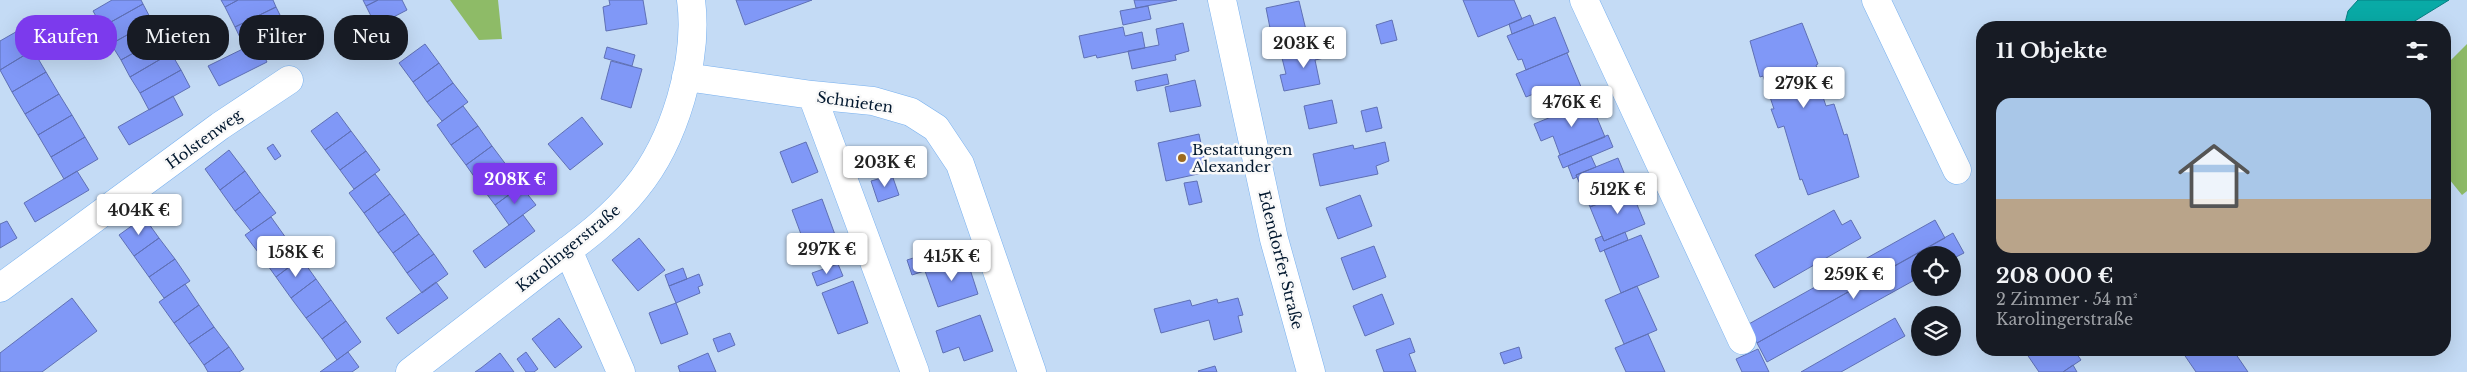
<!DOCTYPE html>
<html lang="de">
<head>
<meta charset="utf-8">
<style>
  :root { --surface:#171b24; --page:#242831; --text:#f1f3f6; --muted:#9ea1a6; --accent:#7c3aed }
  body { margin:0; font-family:"Libre Baskerville",serif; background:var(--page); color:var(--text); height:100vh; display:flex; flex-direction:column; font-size:19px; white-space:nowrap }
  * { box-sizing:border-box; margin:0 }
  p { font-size:16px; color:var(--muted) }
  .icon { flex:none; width:28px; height:28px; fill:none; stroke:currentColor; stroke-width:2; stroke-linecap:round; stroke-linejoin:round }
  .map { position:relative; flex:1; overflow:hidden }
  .drawer { position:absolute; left:1976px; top:21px; width:475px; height:335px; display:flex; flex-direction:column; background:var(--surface); border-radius:20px; box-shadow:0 5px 20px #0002 }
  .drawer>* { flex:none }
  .banner { position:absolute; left:15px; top:15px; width:475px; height:45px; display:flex; gap:10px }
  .buttons { position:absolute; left:1911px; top:246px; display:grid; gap:10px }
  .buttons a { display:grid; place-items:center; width:50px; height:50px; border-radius:50%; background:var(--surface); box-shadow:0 5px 20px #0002; font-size:25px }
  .price { position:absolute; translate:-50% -42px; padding:0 11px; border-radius:5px; background:#fff; color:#222; font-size:16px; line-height:32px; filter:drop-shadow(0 1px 2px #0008) }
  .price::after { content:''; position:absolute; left:50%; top:30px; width:15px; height:11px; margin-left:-8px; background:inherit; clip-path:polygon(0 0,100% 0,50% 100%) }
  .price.selected { background:var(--accent); color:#fff }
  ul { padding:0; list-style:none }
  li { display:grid; align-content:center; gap:10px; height:265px; padding:0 20px }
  li span { display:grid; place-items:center; height:155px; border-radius:15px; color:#555 }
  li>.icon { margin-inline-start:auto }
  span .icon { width:90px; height:90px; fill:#fffc; stroke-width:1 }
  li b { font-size:21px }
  h2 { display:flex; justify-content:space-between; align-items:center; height:60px; padding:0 20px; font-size:21px }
  .tag { padding:0 18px; border-radius:20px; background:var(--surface); box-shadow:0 5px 20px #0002; font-size:18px; line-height:45px }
  .tag.selected { background:var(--accent); color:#fff }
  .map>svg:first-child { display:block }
  .green { fill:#8ebb67 }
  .water { fill:#09aaa6; stroke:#077e82 }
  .building { fill:#8098f7; stroke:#5f70b5 }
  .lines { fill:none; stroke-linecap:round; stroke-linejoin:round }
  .minor-casing { stroke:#77b0ef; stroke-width:29 }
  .minor { stroke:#fff; stroke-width:28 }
  .poi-dot { fill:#9d6a20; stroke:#f9f9f9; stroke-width:2 }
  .labels { text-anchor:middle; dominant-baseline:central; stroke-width:5; stroke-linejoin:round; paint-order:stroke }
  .street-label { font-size:15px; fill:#02182f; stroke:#f9f9f9 }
  .poi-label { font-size:15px; fill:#02182f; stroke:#f9f9f9; text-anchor:start }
</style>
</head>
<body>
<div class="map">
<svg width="2467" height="372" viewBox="0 0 2467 372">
  <rect width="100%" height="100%" fill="#c4dbf5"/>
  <path class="green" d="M450,0H498L502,39L479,40Z
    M2467,44V191L2462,195L2445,174V66Z"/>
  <path class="water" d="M2358,0H2449L2405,27H2344L2348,11Z"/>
  <path class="building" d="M112,0H141L143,4L102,27L93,11Z
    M221,0H238L225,7Z
    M238,0H273L276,7L235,27L225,7Z
    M363,0H378L366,6Z
    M378,0H402L407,10L376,26L366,6Z
    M609,0H643L647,24L606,31L603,7L610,5Z
    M736,0H812L745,25Z
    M1134,0H1177L1136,8Z
    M1463,0H1514L1522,19L1478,37Z
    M1299,1L1306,30L1272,38L1266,8Z
    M143,4L152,21L111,44L102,27Z
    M1148,6L1151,19L1123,25L1120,11Z
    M276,7L286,27L245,48L235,27Z
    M1530,15L1534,25L1512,34L1509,24Z
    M1555,17L1569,52L1526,70L1522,59L1518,60L1507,36Z
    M1392,20L1397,40L1381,44L1376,25Z
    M152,21L162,37L121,60L111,44Z
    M1183,23L1189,51L1175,55L1176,60L1132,69L1128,51L1159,45L1156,29Z
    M1802,23L1818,64L1816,65L1827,96L1823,97L1826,106L1834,104L1844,135L1847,134L1859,177L1808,195L1802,179L1800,180L1784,126L1778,128L1771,109H1774L1763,76L1760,77L1750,41Z
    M1123,27L1125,36L1142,32L1145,48L1097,58L1096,55L1084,58L1079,36Z
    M21,29L33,50L0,70V41Z
    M1306,30L1308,42L1283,48L1280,36Z
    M162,37L171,53L130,77L121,60Z
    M257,42L267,62L219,86L208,66Z
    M425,44L439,63L413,82L399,63Z
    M1336,46L1338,55L1315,60L1320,84L1284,91L1280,75L1286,74L1282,58Z
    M607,47L635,55L632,66L604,58Z
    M33,50L46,72L12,92L0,70Z
    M171,53L181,70L140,93L130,77Z
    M1567,53L1584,94L1548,109L1541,91L1526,97L1516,74Z
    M611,61L642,69L631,108L601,99Z
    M439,63L453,83L427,102L413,82Z
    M181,70L190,87L149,110L140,93Z
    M46,72L59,94L25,114L12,92Z
    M1167,74L1169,84L1137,91L1135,81Z
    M1195,80L1201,106L1170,112L1165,87Z
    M453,83L468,102L442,121L427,102Z
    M59,94L72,115L38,135L25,114Z
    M1582,94L1586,103L1553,117L1549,108Z
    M173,96L183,115L129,145L118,127Z
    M1332,100L1337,123L1309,129L1304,106Z
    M1590,101L1605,137L1560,155L1553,136L1541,141L1534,124Z
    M463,106L478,126L451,145L437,125Z
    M1377,107L1382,128L1366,132L1361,111Z
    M337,112L351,131L325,150L311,131Z
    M72,115L85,137L51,157L38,135Z
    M582,117L603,144L570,170L548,144Z
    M478,126L492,146L466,165L451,145Z
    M351,131L366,151L340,170L325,150Z
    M1199,134L1207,172L1166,181L1158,143Z
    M1608,135L1613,147L1563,168L1558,156Z
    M85,137L98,159L64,179L51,157Z
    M806,142L818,172L792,183L780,152Z
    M1385,142L1389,161L1376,166L1378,174L1320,186L1313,154L1353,145L1354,149Z
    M273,144L281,156L275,160L267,148Z
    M492,146L507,166L480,185L466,165Z
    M229,150L245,171L220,190L205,169Z
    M366,151L380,170L354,189L340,170Z
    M1591,156L1596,167L1576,175L1577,177L1573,179L1568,166Z
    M1618,158L1631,190L1590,207L1576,175Z
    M507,166L521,186L495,205L480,185Z
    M77,171L89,190L35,222L24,203Z
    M245,171L260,192L235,211L220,190Z
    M375,174L390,194L364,213L349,193Z
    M892,175L899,195L878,202L871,181Z
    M1197,181L1202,202L1189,205L1184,183Z
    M521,186L536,205L509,225L495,205Z
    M1631,190L1645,224L1604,241L1590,207Z
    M260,192L276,213L251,231L235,211Z
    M390,194L405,214L378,233L364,213Z
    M1360,195L1372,226L1338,239L1326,208Z
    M822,199L838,243L808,253L792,210Z
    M1834,210L1842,225L1851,220L1861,238L1774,288L1755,255Z
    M405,214L419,234L393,253L378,233Z
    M523,215L535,231L485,268L473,251Z
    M144,217L159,238L134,256L119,235Z
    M271,217L286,238L261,256L245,235Z
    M1935,220L1945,238L1757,343L1747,325Z
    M7,221L17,238L0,248V224Z
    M1625,232L1628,240L1600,252L1595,239L1602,236L1604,241Z
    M1953,233L1964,253L1952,259V255H1920V277L1767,362L1757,343Z
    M419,234L434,254L407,273L393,253Z
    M1641,235L1659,277L1621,293L1604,250Z
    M159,238L175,259L149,277L134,256Z
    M286,238L301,258L276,277L261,256Z
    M639,238L665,270L638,291L612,260Z
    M828,246L832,256L812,263L808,253Z
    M1374,246L1386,277L1353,290L1341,258Z
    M938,250L943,265L912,275L907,260Z
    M434,254L448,274L422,293L407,273Z
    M966,257L978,294L938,307L925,271Z
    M301,258L316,279L291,298L276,277Z
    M175,259L190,281L164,298L149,277Z
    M838,264L843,276L817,286L812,273Z
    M683,268L687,279L669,286L665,275Z
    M699,274L703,285L698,287L700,293L676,303L669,286Z
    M316,279L331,300L306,318L291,298Z
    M853,281L868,323L838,334L822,293Z
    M436,282L448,298L398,334L386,318Z
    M185,284L199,305L174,323L159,302Z
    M1637,286L1657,330L1624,344L1605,300Z
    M1382,294L1394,324L1365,336L1353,306Z
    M72,298L97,331L42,372H0V353Z
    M1238,298L1243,315L1238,316L1242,332L1214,340L1209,320L1161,333L1154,309L1190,300L1192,306L1217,299L1218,303Z
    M331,300L346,321L322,339L306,318Z
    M676,303L688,334L661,344L649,313Z
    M199,305L214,327L189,344L174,323Z
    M980,315L993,351L964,361L959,347L943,353L936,331Z
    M559,318L582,347L555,368L532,339Z
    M1895,318L1905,336L1841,372H1801Z
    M346,321L361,342L337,360L322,339Z
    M214,327L229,347L204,365L189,344Z
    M730,333L735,345L718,352L713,339Z
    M1648,334L1665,372H1626L1615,348Z
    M1410,338L1415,352L1409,354L1416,372H1384L1376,350Z
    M229,347L244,369L239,372H208L204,365Z
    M1519,347L1522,358L1504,364L1500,353Z
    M1758,349L1769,372H1742L1736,359Z
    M2024,350H2074L2081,360L2063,372H2039Z
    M2181,350H2233L2248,372H2196Z
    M348,352L359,367L352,372H320Z
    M526,352L538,369L534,372H526L517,359Z
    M500,353L514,372H475L481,368Z
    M708,353L716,372H680L678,366Z
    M2073,365L2077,372H2063Z
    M1215,366L1217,372H1199L1198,371Z"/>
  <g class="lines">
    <g class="minor-casing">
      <path id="minor" d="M1222,0L1274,239L1311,372
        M1584,0L1742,340
        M1876,0L1957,170
        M686,77L812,95L873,101L911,112L936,128L960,164L1032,372
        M812,95L915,372
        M568,250L621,372
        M0,288L220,126L289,80
        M410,372C454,338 498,304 542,270C575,245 610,221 636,188C674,142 699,60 691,0"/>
    </g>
    <use href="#minor" class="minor"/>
  </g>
  <circle class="poi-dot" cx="1182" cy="158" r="5"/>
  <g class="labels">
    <g class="street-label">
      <text transform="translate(855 102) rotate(8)">Schnieten</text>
      <text transform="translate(204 139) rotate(-36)">Holstenweg</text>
      <text transform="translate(568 248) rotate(-39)">Karolingerstraße</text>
      <text transform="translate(1281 260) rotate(76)">Edendorfer Straße</text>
    </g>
    <g class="poi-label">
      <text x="1192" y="149">Bestattungen<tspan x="1192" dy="17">Alexander</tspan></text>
    </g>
  </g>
</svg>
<div class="buttons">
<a><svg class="icon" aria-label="locate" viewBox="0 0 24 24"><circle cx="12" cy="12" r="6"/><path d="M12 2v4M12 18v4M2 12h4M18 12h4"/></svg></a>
<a><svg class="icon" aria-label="layers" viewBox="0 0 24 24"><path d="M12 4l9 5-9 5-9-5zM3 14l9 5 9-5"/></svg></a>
</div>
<b class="price" style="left:1304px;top:69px">203K €</b>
<b class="price" style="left:1804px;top:109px">279K €</b>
<b class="price" style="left:1572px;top:128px">476K €</b>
<b class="price" style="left:885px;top:188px">203K €</b>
<b class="price selected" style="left:515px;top:205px">208K €</b>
<b class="price" style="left:1618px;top:215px">512K €</b>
<b class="price" style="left:139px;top:236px">404K €</b>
<b class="price" style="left:827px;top:275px">297K €</b>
<b class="price" style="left:296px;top:278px">158K €</b>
<b class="price" style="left:952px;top:282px">415K €</b>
<b class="price" style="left:1854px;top:300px">259K €</b>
<div class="banner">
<a class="tag selected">Kaufen</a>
<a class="tag">Mieten</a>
<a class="tag">Filter</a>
<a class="tag">Neu</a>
</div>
<section class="drawer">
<h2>11 Objekte<svg class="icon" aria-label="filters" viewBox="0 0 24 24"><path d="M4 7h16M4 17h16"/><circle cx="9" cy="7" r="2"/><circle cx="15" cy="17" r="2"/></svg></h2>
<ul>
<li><span style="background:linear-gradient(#a9c7e8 65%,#b9a48a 0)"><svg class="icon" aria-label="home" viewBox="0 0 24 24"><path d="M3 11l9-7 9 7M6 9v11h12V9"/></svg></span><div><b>208 000 €</b><p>2 Zimmer · 54 m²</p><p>Karolingerstraße</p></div></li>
</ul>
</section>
</div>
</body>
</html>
